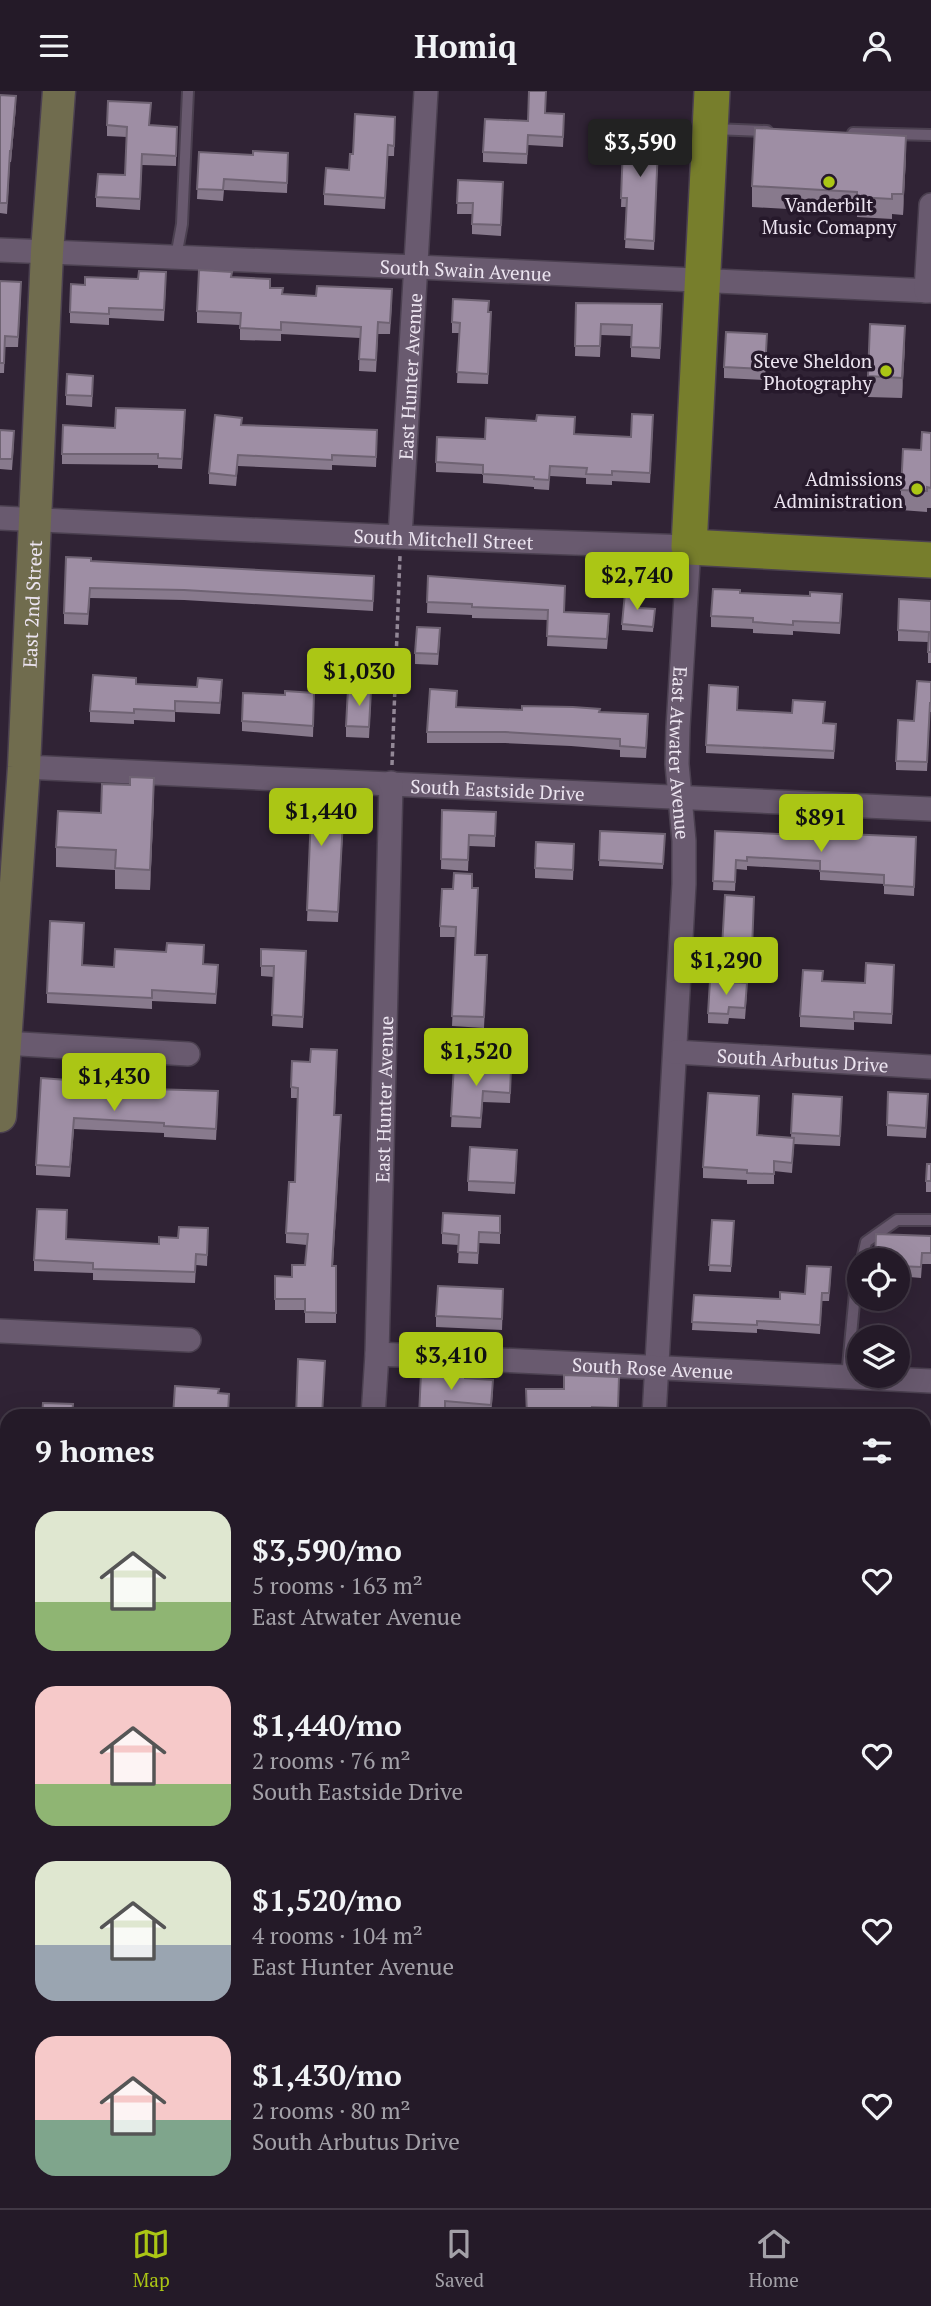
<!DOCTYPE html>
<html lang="en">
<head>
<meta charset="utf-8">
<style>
  :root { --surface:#241a28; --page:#302734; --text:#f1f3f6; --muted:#a3a1a8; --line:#413845; --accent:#abc615 }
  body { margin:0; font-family:"PT Serif",serif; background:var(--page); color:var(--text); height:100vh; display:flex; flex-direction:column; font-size:26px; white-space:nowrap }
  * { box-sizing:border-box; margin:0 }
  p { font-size:23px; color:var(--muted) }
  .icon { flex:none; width:38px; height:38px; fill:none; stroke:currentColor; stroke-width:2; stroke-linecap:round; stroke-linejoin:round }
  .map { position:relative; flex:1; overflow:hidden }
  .panel { position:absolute; left:0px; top:1318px; width:931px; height:800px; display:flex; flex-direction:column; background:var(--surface); border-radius:21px 21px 0 0; box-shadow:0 7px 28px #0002,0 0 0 2px var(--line) }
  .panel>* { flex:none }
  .tools { position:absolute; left:847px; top:1157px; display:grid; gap:14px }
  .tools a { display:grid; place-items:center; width:63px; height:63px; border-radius:50%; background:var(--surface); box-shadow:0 7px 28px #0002,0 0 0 2px var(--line); font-size:35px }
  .price { position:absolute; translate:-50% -60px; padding:0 16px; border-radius:7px; background:var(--accent); color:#111; font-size:23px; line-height:46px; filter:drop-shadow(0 2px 4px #0008) }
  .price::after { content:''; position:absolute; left:50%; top:42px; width:21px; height:16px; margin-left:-10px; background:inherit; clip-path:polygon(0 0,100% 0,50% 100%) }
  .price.on { background:#222; color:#fff }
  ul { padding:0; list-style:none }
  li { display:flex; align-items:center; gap:21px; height:175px; padding:0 35px }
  li span { display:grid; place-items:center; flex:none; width:196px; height:140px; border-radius:21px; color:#555 }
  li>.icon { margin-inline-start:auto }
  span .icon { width:84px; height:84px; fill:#fffc; stroke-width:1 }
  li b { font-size:30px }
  h2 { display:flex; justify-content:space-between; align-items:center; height:84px; padding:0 35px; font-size:30px }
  header { display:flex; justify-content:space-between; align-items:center; height:91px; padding:0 35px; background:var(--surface); font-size:32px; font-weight:800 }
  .menu { display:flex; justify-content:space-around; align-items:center; height:98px; border-top:2px solid var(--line); background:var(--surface); font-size:19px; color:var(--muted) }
  .menu a { display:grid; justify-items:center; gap:4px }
  .menu .on { color:var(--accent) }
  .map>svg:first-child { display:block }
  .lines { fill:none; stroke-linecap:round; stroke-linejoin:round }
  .lane-casing { stroke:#4b4050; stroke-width:14 }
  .street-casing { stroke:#4b4050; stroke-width:26 }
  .secondary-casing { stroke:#4b4050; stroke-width:35 }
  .primary-casing { stroke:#4b4050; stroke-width:38 }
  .path { stroke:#938897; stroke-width:3.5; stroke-dasharray:5 3.5; stroke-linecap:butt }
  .lane { stroke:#695a6f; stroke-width:10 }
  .street { stroke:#695a6f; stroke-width:23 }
  .secondary { stroke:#706c4e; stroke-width:32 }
  .primary { stroke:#777e2c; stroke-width:35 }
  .wall { fill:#887a8d }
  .shaded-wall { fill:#6f6373 }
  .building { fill:#9e8ea4; stroke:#6f6373; stroke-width:2 }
  .poi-dot { fill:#abc615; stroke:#26192b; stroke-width:2.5 }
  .labels { text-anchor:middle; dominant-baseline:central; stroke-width:7; stroke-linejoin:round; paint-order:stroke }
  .poi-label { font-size:19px; fill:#ece4f0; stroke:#26192b; text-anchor:end }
  .street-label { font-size:19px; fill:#ece4f0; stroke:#26192b }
</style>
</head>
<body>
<header><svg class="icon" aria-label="menu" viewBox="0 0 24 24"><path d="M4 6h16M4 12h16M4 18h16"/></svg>Homiq<svg class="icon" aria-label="person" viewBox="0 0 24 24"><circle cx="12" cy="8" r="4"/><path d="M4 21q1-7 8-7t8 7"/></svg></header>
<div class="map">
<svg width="931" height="2117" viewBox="0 0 931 2117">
  <rect width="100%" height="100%" fill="#302335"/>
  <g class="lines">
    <g class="lane-casing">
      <path id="lane" d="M713,38L767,40
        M853,42L931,44
        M176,166L182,133L188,0
        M862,1169L866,1151L897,1129H931
        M847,1286L856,1191L859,1179
        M895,2110L931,2117
        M312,2117V2110
        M682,2117L689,2110"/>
    </g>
    <g class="street-casing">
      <g id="street">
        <path id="s1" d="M0,159L416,176L931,200"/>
        <path d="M926,200L931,114"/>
        <path id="s2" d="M0,427L400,446L689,456L678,636L677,673L684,750V793L654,1325"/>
        <path id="s3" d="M400,446L426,0"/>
        <path id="s4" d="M24,676L931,718"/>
        <path d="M4,952L188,963"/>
        <path id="s5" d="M675,961L931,976"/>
        <path d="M0,1240L189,1249"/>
        <path id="s6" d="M377,1263L931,1290"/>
        <path id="s7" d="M373,1325L377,1263L391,692"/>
        <path d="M0,1401H7"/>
        <path d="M924,1604H931"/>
        <path d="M924,1757H931"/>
      </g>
    </g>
    <g class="secondary-casing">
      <g id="secondary">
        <path id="s8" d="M0,1025L24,676L47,161L59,0"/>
        <path d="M0,1869H7"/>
        <path d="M924,1910L931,1911"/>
      </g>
    </g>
    <g class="primary-casing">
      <path id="primary" d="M712,0L689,456L931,469"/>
    </g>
    <path class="path" d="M392,674L400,465
      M924,1986L931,1980"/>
    <use href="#lane" class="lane"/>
    <use href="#street" class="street"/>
    <use href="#secondary" class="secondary"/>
    <use href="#primary" class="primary"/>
  </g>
  <path class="wall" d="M0,4L16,15L11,71H10L7,123L0,122Z
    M545,22L564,33L563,56L528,54L527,73L483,71V61L528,30Z
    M624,30L659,41L654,159L625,157L627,116H621Z
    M107,34L177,36L176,75L142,74L140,119L96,116V106L125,84L127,46L107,45Z
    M395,36L394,65H388L385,118L324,114V103L349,79L353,63Z
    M199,61L288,72L287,102L224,99L223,110L197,108Z
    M906,65L903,124L892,123V128L857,126V122L752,116V95Z
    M458,89L503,91L501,145L472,143V123H457Z
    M232,186L270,197L282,203L392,210L390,243H378L376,281L359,280L360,247L281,243V250L240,249V234L197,232V220Z
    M138,188L166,192L164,230L109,227V234L70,232V221L85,194Z
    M0,190L21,202L18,256H5L4,282H0Z
    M576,212L662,224L660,268L631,266V245L601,244L600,266L575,265Z
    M489,221L491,232L488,293L457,292L459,242H452V231Z
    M767,253L765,289L724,287V276Z
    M905,255L902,307L868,306V285Z
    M93,295L92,316L66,314V304Z
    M185,329L182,378L158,377V374L62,373V363L115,337Z
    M242,334L377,349L376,376L332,374V379L238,375L236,395L209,393V382Z
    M653,334L650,392L612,390V394L586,393V387L550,385L549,399L534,398V396L483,392V383L436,381V371L485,348L574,343L631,346Z
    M0,339L14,351L12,379L0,378Z
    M931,342V417H927V421L901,419V399Z
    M91,470L374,495L373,520L184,509L90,507L88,534L64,533V522Z
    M428,485L609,534L607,558L547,555L548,529L472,527V524L427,522Z
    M740,502L842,514L840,543L793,540V544L753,542V538L711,536V525Z
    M931,510V572H928V551L898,550V539Z
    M639,517L655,518L653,541L622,539V533Z
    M440,548L438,574L415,573V562Z
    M931,591V621H930L927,680L896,679V670Z
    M136,593L222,599L220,623L175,621V631L134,629V633L90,631V620Z
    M371,610L369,647L346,646V635Z
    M314,612L313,646L242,640V630Z
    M522,619L599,621L648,634L646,667L620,666V659L571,655L505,652H427V641Z
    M737,619L824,632L836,633L834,668L706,662V654Z
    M277,706L344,721L338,831L307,830L311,735L277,733Z
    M154,708L150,799L115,798V779L56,776V756L101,722Z
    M442,719L496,721L495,756L469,755L468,780L441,778Z
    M600,740L665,743L663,778L599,775Z
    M715,740L822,745L916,746L914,805L884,803V793L820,789V779L747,775V779L736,778L735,800L713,799Z
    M574,764L573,789L535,787V777Z
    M472,797L475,864L487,875L484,937L452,935L456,846H440V835L453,798Z
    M725,804L754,806L752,864L722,862Z
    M84,843L82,874L114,876L204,873L218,884L216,913L152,910V918L47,912V902Z
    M261,858L306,871L303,937L272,935L274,886L261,885Z
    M894,885L892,933L854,931V939L800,936V925L823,890L865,892Z
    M747,902L745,928L729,927L728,933L708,932V922Z
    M337,970L335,1024L341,1035L333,1175H336V1232H305V1219H275V1185L292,1186L305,1174L307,1154L286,1152V1142L295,1091L298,1007H291V996L310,971Z
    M454,974L511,988L510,1012L483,1011L481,1037L451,1036Z
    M793,1003L842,1016L840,1055L794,1053L792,1082L774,1080V1093H747V1089L703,1087V1076L759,1015L758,1044L791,1047Z
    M80,1005L218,1011L216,1049L164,1046V1042L74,1038L70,1086L36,1084V1074Z
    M928,1014L926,1047L887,1045V1034Z
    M517,1070L515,1103L468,1100V1090Z
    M931,1073V1101H926V1090Z
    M500,1125V1153L479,1152L478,1173L458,1172L459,1154L442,1153V1142Z
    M712,1129L734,1130L731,1181L709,1180Z
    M931,1145V1173H922L921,1187L898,1185V1169Z
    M66,1148L159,1153L208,1148L207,1175L196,1174L195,1192L93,1189V1182L34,1180V1169Z
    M831,1184L829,1210H822L820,1243L757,1238V1242L692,1239L694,1204L780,1208L805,1203Z
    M503,1209L502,1239L436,1236V1225Z
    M619,1286L618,1325H527L564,1298Z
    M465,1287L493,1300L491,1325L445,1321L419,1325Z
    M931,1369V1423H924V1374H931Z
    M924,1446L931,1447V1494H924Z
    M924,1523L931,1524V1573L924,1572Z
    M0,1575H7V1623H0Z
    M927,1663L931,1664V1692H926Z
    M141,2110H278V2117H141Z
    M696,2110H822L815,2117H696Z"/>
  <path class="shaded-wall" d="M16,5V15L11,71V60Z
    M906,45V65L903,124V103Z
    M905,235V255L902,307V287Z
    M154,687V708L150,799V779Z
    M799,2110H822L815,2117H791Z"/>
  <path class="building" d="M529,0H546L545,22L564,23L563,46L528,44L527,63L483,61L485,28L528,30Z
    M0,4L16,5L11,60H10L7,112H0Z
    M108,10L151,12L149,34L177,36L176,65L142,63L140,108L96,106L98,83L125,84L127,36L107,34Z
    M355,23L395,26L394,55L388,54L385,107L324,103L326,77L349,79L350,63H353Z
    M624,30L659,32L654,150L625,148L627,107H621Z
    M755,37L906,45L903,103H892V108L857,106V101L752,95Z
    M253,60L288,62L287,92L224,88L223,99L197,98L199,61L253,64Z
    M458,89L503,91L501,134L472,133L473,112H457Z
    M199,179L232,181L231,186L270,188V197H283L282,203L316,205L317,195L392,198L390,232L378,231L376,269L359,268L361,236L281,231V239L240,237L241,222L197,220Z
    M139,180L166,181L164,219L109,217V223L70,221L71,193L85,194V186L138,188Z
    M0,190L21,191L18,246L5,245L4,272H0Z
    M453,208L489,210L488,221H491L488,283L457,281L460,232L452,231Z
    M576,212L662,213L660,257L631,256L632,234L601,233L600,255H575Z
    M870,233L905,235L902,287L868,285Z
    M726,241L767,243L765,278L724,276Z
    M67,283L93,285L92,305L66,304Z
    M116,317L185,319L182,368L158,367V363H62L63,334L115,337Z
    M632,323L653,324L650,382L612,380V384L586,383L587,377L550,375L549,389L534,388V386L483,383V374L436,371L437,346L485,348L486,327L536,330L537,324L575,326L574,343L631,346Z
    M215,324L242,327L241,334L377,339L376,366L332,364V369L238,364L236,385L209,382Z
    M0,339L14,340L12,368H0Z
    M922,341L931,342V397L927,396V400L901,399L903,358L921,359Z
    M66,466L91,467V470L374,485L373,510L184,499L90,497L88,523L64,522Z
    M428,485L565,495L564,521L609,523L607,548L547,545L548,519L472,516V513L427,511Z
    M713,498L740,499V502L810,505V501L842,503L840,532L793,530V534L753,531V527L711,525Z
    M625,502L640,503L639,517L655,518L653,536L622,533Z
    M899,508L931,510V561H928L929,541L898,539Z
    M417,536L440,537L438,563L415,562Z
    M93,584L136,587V593L197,596L198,587L222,589L220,612L175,610V620L134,618V622L90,620Z
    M917,590L931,591V612H930L927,671L896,670L898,629L914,630Z
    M709,594L738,596L737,619L792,622L793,609L825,611L823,632L836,633L834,660L706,654Z
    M348,598L371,599L369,636L346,635Z
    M430,598L457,600L456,616L522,619V615L573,616L600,618L599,621L648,623L646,657L620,655V648L571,645L505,641H427Z
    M285,600L314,602L313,635L242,630L243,602L285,604Z
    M130,686L154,687L150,779L115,777L116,759L56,756L58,720L101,722L102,693L130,694Z
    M277,706L344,710L338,821L307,819L311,724L277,723Z
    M442,719L496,721L495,745L469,744L468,769L441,768Z
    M600,740L665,743L663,773L599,769Z
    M715,740L822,745V742L916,746L914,796L884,794V784L820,780V770L747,766V770L736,769L735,791L713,790Z
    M536,751L574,753L573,779L535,777Z
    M454,782L472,783V797H478L475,864H487L484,926L452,925L456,836L440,835L442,798H453Z
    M725,804L754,806L752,858L722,857Z
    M50,830L84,832L82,874L114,876L115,858L166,861L167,852L204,854L203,873L218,874L216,903L152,899V907L47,902Z
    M261,858L306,860L303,926L272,924L274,875H261Z
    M866,872L894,874L892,923L854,921V928L800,925L803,879L823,880L822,890L865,892Z
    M710,890L747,892L745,917L729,916L728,923L708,922Z
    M311,958L337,959L334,1024H341L332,1175H336V1222L305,1221V1208H275V1185L292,1186V1174H305L308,1143L286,1142L289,1091H295L298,997L291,996L292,970L310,971Z
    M454,974L511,977L510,1002L483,1000L481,1027L451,1025Z
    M41,987L80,990L79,1005L115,1007L116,997L218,1000L216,1038L164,1035V1032L74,1027L70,1076L36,1074Z
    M888,1001L928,1003L926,1037L887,1034Z
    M708,1002L759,1005L757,1044L794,1047L792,1072L774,1070V1083L747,1082V1079L703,1076Z
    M793,1003L842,1006L840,1045L791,1042Z
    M470,1056L517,1059L515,1092L468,1090Z
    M927,1073H931V1090H926Z
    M37,1118L67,1119L66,1148L159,1153V1146L178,1147L179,1136L208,1137L207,1164L196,1163L195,1181L93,1178V1172L34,1169Z
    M443,1122L500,1125V1142L479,1141L478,1162L458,1161L459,1144L442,1142Z
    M712,1129L734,1130L731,1175L709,1174Z
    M876,1143L931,1145V1162H922L921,1176L898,1175V1169H875Z
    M807,1175L831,1176L829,1202H822L820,1234L757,1230V1234L692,1231L694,1204L780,1208V1201L805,1203Z
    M438,1195L503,1198L502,1228L436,1225Z
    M298,1268L325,1270L322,1325H296Z
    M421,1282L465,1283V1287L493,1289L491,1314L445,1310V1325H419Z
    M564,1284L619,1286L618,1317L592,1316V1325H527L526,1298H564Z
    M175,1295L219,1298L218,1302L229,1303L228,1322H234V1325H173Z
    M43,1312L73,1313L72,1325H42Z
    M931,1369V1413L924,1412V1374H931Z
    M924,1446L931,1447V1478H924Z
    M924,1523L931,1524V1557H924Z
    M0,1575H7V1612H0Z
    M927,1663L931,1664V1684H926Z
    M931,1826V1871H929Z
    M152,2110H195V2117H158Z
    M229,2110H278L277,2117H229Z
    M701,2110H799L791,2117H706Z"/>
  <g class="poi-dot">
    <circle cx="829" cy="91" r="7"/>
    <circle cx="886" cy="280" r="7"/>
    <circle cx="917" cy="398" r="7"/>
  </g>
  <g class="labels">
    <g class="poi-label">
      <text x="829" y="113" text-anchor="middle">Vanderbilt<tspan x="829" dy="22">Music Comapny</tspan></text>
      <text x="872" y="269">Steve Sheldon<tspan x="872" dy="22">Photography</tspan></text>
      <text x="903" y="387">Admissions<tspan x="903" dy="22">Administration</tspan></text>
    </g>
    <g class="street-label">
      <text stroke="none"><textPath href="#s1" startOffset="466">South Swain Avenue</textPath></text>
      <text stroke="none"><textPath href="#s3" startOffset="161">East Hunter Avenue</textPath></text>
      <text stroke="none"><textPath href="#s2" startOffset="444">South Mitchell Street</textPath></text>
      <text stroke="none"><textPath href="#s8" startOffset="513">East 2nd Street</textPath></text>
      <text stroke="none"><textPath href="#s2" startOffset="896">East Atwater Avenue</textPath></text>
      <text stroke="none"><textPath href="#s4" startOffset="474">South Eastside Drive</textPath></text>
      <text stroke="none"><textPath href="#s5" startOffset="128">South Arbutus Drive</textPath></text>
      <text stroke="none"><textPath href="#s7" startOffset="317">East Hunter Avenue</textPath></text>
      <text stroke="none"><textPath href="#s6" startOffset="276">South Rose Avenue</textPath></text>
    </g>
  </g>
</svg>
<div class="tools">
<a><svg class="icon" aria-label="locate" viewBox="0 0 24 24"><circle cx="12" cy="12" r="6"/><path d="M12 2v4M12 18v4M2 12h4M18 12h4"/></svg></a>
<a><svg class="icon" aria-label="layers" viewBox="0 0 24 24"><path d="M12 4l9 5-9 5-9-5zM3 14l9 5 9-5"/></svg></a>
</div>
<b class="price on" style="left:640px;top:88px">$3,590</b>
<b class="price" style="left:637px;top:521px">$2,740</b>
<b class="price" style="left:359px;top:617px">$1,030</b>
<b class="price" style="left:321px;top:757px">$1,440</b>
<b class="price" style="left:821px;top:763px">$891</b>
<b class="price" style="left:726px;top:906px">$1,290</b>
<b class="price" style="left:476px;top:997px">$1,520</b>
<b class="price" style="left:114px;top:1022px">$1,430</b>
<b class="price" style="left:451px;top:1301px">$3,410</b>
<section class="panel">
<h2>9 homes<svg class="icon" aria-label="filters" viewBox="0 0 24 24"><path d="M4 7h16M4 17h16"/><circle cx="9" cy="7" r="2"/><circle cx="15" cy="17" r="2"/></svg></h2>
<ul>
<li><span style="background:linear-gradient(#dfe7d0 65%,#8fb573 0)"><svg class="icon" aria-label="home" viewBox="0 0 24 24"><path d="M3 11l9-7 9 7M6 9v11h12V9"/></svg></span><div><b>$3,590/mo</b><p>5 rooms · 163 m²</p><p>East Atwater Avenue</p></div><svg class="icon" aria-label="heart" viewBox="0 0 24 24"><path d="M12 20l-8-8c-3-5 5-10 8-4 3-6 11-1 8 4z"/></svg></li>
<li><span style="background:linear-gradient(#f6c9c9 70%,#8fb573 0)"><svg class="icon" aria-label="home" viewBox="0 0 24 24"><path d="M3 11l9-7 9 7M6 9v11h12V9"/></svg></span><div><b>$1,440/mo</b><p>2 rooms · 76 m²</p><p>South Eastside Drive</p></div><svg class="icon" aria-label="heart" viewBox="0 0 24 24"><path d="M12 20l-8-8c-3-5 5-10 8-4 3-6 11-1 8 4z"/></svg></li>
<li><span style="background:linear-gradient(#dfe7d0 60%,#9aa5b1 0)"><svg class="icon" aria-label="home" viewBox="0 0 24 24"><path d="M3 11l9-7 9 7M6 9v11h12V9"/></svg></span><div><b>$1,520/mo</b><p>4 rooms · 104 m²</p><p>East Hunter Avenue</p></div><svg class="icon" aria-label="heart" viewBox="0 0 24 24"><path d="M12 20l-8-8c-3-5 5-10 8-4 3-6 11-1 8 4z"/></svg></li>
<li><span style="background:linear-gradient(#f6c9c9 60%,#7fa58c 0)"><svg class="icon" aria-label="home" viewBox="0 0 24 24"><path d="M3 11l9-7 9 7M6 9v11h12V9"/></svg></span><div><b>$1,430/mo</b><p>2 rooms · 80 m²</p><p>South Arbutus Drive</p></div><svg class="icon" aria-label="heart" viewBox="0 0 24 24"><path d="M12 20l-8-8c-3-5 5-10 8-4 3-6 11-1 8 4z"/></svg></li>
</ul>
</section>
</div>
<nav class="menu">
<a class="on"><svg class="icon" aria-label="map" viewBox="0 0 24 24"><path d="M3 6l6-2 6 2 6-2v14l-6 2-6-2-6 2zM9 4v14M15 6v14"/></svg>Map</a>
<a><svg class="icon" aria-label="saved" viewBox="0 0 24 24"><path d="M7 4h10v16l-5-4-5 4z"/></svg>Saved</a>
<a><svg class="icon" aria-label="home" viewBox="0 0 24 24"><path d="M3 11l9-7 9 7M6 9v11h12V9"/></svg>Home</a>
</nav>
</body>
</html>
